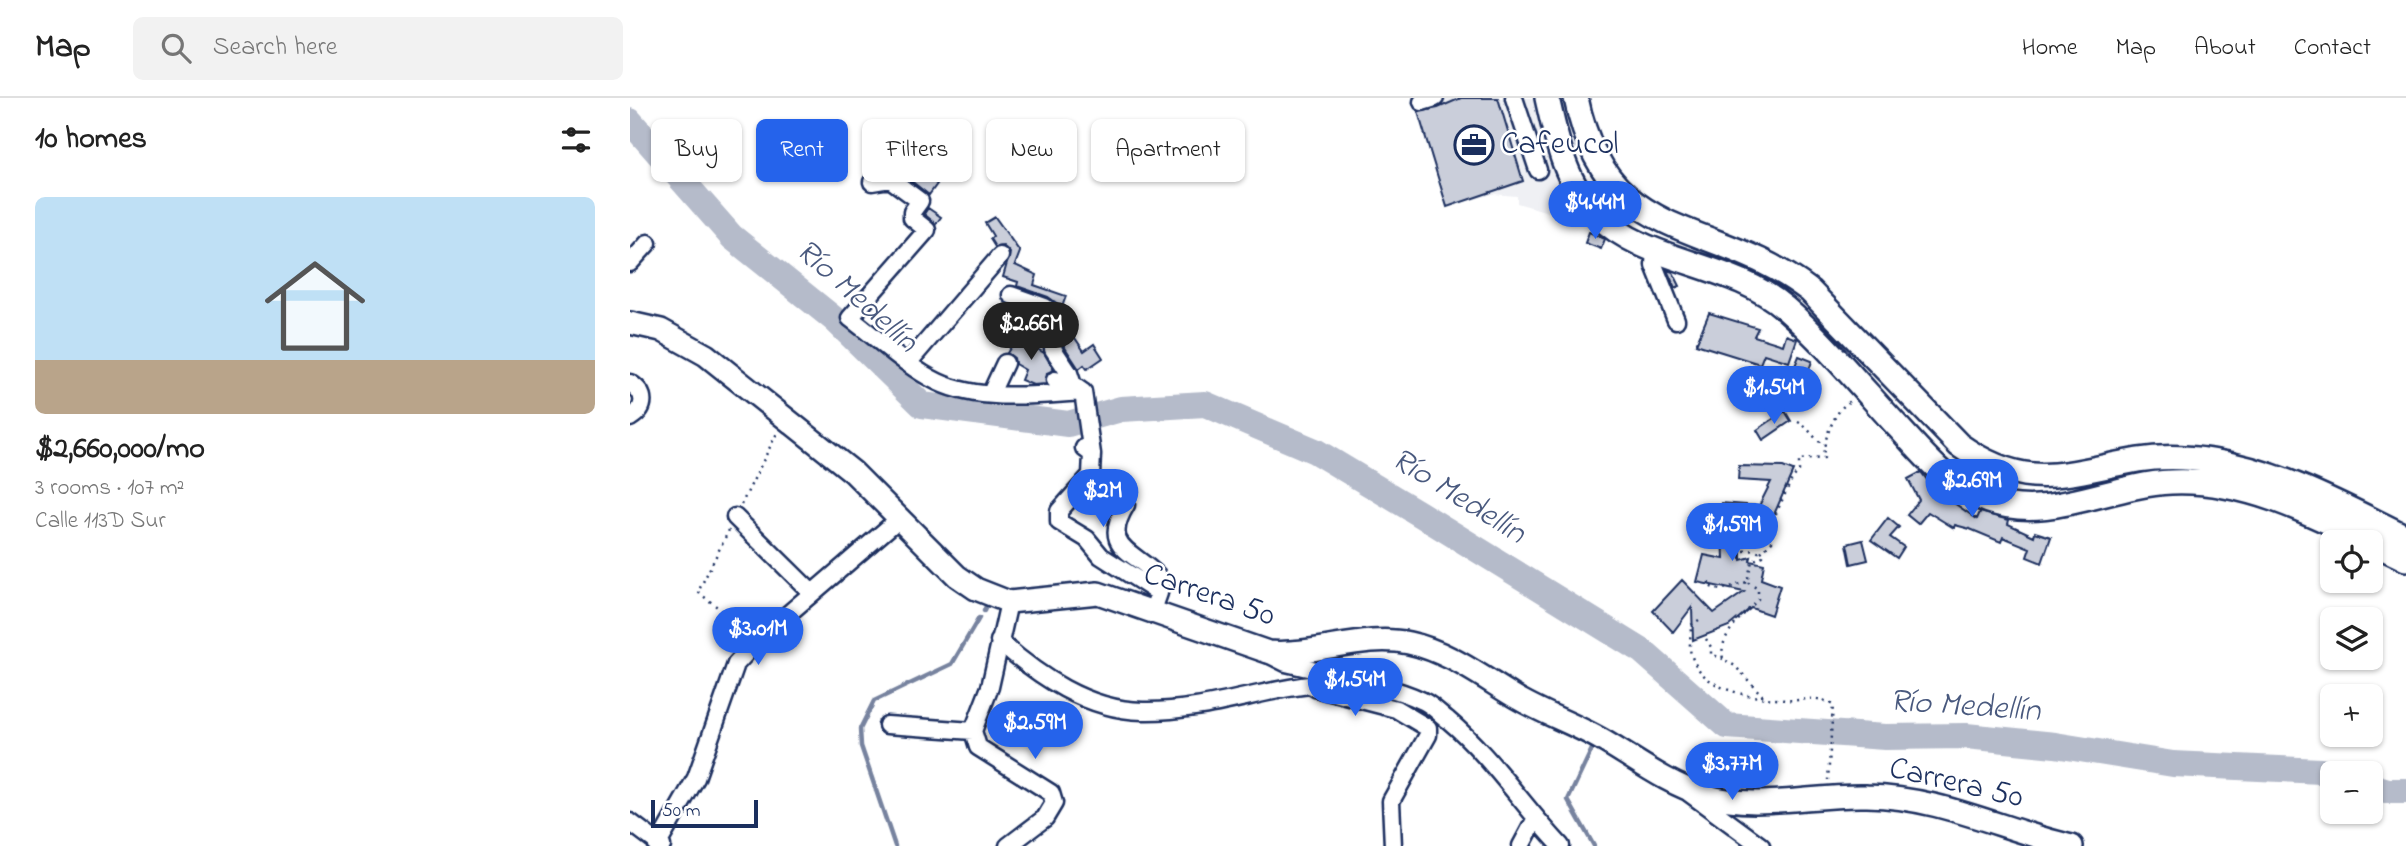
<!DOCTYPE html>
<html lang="en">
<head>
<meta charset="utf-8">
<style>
  :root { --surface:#fff; --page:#f2f2f2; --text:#222; --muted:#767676; --line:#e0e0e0; --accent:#2563eb }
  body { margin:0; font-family:"Indie Flower",sans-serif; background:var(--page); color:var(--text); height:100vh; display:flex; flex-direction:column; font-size:26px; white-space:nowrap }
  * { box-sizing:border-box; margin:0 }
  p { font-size:23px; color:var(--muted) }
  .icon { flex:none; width:38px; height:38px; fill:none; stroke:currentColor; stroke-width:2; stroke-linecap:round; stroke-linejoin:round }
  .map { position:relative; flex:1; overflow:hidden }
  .sheet { display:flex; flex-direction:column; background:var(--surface); width:630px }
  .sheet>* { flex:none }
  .hud { position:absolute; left:21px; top:21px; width:665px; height:63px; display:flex; gap:14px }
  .buttons { position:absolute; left:1690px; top:432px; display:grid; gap:14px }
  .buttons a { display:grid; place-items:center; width:63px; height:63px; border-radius:10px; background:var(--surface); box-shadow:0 2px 5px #0004; font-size:35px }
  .scale { position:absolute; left:21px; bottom:18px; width:107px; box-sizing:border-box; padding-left:7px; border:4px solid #1b2f5e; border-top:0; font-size:19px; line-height:24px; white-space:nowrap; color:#1b2f5e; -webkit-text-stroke:5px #fff; paint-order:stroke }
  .price { position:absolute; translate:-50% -60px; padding:0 16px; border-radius:24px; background:var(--accent); color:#fff; font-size:23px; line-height:46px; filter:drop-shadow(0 2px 4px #0008) }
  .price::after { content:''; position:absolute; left:50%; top:42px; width:21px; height:16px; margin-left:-10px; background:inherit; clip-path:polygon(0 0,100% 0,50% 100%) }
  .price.on { background:#222; color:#fff }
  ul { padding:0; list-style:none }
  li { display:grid; align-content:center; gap:14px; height:371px; padding:0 35px }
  li span { display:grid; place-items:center; height:217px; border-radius:10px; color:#555 }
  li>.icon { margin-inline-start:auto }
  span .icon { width:126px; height:126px; fill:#fffc; stroke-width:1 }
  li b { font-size:30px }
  h2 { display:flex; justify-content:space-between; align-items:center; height:84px; padding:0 35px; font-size:30px }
  .chip { padding:0 24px; border-radius:10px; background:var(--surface); box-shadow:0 2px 5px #0004; font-size:24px; line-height:63px }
  .chip.on { background:var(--accent); color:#fff }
  header { display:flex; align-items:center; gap:42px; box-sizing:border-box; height:98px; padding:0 35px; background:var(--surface); border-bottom:2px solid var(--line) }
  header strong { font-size:33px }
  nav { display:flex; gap:38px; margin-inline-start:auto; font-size:24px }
  .search { width:490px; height:63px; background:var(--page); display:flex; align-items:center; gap:18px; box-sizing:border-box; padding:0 24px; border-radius:10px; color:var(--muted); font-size:26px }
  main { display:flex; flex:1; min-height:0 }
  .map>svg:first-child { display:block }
  .built { fill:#eff0f4 }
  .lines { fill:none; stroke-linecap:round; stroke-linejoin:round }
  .stream { stroke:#77839f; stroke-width:4.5 }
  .river { stroke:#b5bbca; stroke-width:26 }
  .building { fill:#caceda; stroke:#1b2f5e; stroke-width:2 }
  .minor-casing { stroke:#1b2f5e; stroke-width:21 }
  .major-casing { stroke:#1b2f5e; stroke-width:26 }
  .highway-casing { stroke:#1b2f5e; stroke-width:28 }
  .path { stroke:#1b2f5e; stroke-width:2.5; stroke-dasharray:2 5; stroke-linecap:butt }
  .minor { stroke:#fff; stroke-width:16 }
  .major { stroke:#fff; stroke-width:21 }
  .highway { stroke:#fff; stroke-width:23 }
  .labels { text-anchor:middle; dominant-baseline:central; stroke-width:5; stroke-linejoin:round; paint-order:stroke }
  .poi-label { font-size:32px; fill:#1b2f5e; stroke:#fff; text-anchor:start }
  .street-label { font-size:32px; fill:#1b2f5e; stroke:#fff }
  .water-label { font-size:33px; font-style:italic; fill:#49597e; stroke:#fff }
</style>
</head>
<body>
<header>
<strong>Map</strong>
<div class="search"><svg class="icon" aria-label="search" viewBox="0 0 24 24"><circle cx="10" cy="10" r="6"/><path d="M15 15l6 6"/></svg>Search here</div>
<nav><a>Home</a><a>Map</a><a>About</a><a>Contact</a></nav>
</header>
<main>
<section class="sheet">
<h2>10 homes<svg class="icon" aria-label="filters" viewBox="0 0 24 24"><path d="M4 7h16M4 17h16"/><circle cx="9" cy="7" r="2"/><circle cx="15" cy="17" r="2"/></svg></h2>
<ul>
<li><span style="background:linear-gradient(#bfe0f5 75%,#b9a48a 0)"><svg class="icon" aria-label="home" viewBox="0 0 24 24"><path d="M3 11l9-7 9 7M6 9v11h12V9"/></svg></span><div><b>$2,660,000/mo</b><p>3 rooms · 107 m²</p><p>Calle 113D Sur</p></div></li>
</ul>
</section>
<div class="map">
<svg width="1776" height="748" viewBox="0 0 1776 748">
  <rect width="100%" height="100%" fill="#fff"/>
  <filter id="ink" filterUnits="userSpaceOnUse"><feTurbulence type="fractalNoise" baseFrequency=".0143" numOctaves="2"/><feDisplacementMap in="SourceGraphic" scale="14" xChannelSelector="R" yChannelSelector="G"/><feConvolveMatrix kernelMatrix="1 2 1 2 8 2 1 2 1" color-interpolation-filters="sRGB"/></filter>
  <g filter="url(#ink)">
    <path class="built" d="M784,0H903L922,66L931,74L936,92L932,118L887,105V98L863,96L817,109Z"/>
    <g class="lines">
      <path class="stream" d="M354,513L356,508
        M962,651L938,702L964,748
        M265,748L231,648L230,631L244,603L322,566L349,520"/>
      <path class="river" d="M0,23L102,139L204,221L292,307L438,326L491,311L575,306L685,353L790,416L1012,553L1097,628L1255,639L1336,638L1425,647L1543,666L1691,673L1703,676
        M1741,688L1758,693H1776"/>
    </g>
    <path class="building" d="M831,0H868L893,83L817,109L788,14L808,10Z
      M268,33L298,59L287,72L307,86L299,97L280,82L287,72L284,75L252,48L261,35L264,38Z
      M925,101L938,103L943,111L941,123L934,116L922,114Z
      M298,110L311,119L306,126L294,116Z
      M365,119L390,154L385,167L407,177L404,187L436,198L432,209L418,199L387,188L388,184L373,179L380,155L373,148L365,149L360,141L363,138L355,125Z
      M959,134L975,141L971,151L955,145Z
      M1037,172L1043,174L1050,188L1045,190Z
      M1079,215L1128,230L1124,238L1153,247L1156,237L1167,241L1159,264L1134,256L1130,266L1066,246Z
      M443,237L454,253L464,246L473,260L457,271L454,267L449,271L434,248V243Z
      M387,239L414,255L424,272L417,275L416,286L403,287L391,282L395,272L385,266L384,260L377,255Z
      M1169,258L1182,263L1177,278L1163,273Z
      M1155,313L1161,323L1133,342L1127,332Z
      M1109,368L1153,369L1163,373L1135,437L1111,429V462L1121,459L1120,463L1134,466L1131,481L1150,488L1141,517L1121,510L1099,528L1063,542L1062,509L1043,534L1023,513L1052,482L1084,515L1114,494L1067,484L1074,457L1094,461L1092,405L1129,408L1141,384L1108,382Z
      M1291,374L1304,391L1347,421L1350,414L1379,422L1378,426L1404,438L1405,434L1421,439L1412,465L1397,459L1400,450L1373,439L1371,444L1340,431L1325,427L1324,430L1298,414L1288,426L1277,417L1289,402L1278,381Z
      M1258,420L1269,429L1260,439L1274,449L1267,460L1241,442Z
      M1233,442L1238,462L1221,466L1217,446Z"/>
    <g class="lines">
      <g class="minor-casing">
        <path id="minor" d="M884,0L908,72
          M792,4L805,0
          M242,84L260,81L290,103L282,114V120L297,132L220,220C248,241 277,269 308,284C350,304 408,297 453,294
          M1025,151L1024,167L1046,222
          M0,165L18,145
          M381,197L415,209L424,220L423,251L439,275L443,287L453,294
          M279,264L370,158
          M425,282L443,287
          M0,285C16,295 17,310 0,320
          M453,294L462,356
          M361,295L375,265
          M454,350L462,356L461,377L429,413V424L457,441L471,458L529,495L523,512
          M496,407C471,449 500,451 527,477L531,485L529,495
          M105,419L182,495
          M369,543C408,578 457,612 513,613C611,615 694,556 793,603C802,607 810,616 818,622C862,659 892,707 931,748
          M638,556L656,565L720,580
          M685,590L766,611L798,630V637L761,703L763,748
          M257,627L343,633
          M1059,695L1131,748
          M0,724L32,748
          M27,748L66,680L106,566L129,541L271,419
          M378,748L415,720L424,705L421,695L348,649L343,633L360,589L379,504
          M891,748L906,720"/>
      </g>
      <g class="major-casing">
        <path id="major" d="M0,225L31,232L76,257L223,374L327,478L346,491L379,504L468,495L638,554C686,558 734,535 779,545C817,553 849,577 882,597C911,615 943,625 972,642C1005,661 1037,686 1074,697C1127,713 1183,696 1237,698C1310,699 1373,732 1442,748"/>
      </g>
      <g class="highway-casing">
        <path id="highway" d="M917,0C926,40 935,86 966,116C1018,167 1100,163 1155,210C1196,246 1232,290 1269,330C1295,358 1320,390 1359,403C1420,424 1478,387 1541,384C1625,380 1703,427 1776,461
          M946,0C976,150 1084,118 1180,193L1329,347C1397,395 1434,375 1508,362C1532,358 1558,359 1582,363C1650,373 1715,409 1776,439"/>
      </g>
      <path class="path" d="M1168,324C1180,330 1183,341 1195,347
        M111,407L147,335
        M99,432L68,494L118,533
        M1114,453L1126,452L1133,458L1122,463L1117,484L1128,491V501C1114,518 1088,536 1093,561L1105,568L1133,598
        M1131,454L1142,443L1135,439L1162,381L1169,373V362L1194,360C1191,346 1206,308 1221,303
        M1079,484L1078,488L1090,492L1117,484
        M1069,522L1061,527C1061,537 1058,550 1062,559C1075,595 1123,599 1156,602C1178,604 1182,595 1203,607L1198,682
        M1076,541L1081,549V556L1093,561"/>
      <use href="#minor" class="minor"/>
      <use href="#major" class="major"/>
      <use href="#highway" class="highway"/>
    </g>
  </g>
  <defs>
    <g id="office-ring" transform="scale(2.0125)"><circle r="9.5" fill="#fff" stroke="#1b2f5e" stroke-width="1.5"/><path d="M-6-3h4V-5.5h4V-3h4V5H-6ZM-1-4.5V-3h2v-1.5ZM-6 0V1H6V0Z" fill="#1b2f5e"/></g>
  </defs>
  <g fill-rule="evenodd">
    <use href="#office-ring" x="844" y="47"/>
  </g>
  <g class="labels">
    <g class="poi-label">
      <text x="871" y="47">Cafeucol</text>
    </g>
    <g class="street-label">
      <text transform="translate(579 498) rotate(19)">Carrera 50</text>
      <text transform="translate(1326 686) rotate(13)">Carrera 50</text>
    </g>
    <g class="water-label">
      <text transform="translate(226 199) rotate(42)">Río Medellín</text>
      <text transform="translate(828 399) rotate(32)">Río Medellín</text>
      <text transform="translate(1335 609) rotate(4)">Río Medellín</text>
    </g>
  </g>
</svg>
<div class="buttons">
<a><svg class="icon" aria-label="locate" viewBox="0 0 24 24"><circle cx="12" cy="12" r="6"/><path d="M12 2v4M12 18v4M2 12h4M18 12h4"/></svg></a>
<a><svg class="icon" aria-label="layers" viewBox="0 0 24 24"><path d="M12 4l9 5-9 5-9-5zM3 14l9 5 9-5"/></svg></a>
<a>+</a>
<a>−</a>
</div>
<div class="scale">50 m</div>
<b class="price" style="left:965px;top:143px">$4.44M</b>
<b class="price on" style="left:401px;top:264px">$2.66M</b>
<b class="price" style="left:1144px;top:328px">$1.54M</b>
<b class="price" style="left:1342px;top:421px">$2.69M</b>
<b class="price" style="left:473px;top:431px">$2M</b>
<b class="price" style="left:1102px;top:465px">$1.59M</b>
<b class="price" style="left:128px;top:569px">$3.01M</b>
<b class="price" style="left:725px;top:620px">$1.54M</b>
<b class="price" style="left:405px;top:663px">$2.59M</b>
<b class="price" style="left:1102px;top:704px">$3.77M</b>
<div class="hud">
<a class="chip">Buy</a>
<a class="chip on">Rent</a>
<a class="chip">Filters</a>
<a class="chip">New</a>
<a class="chip">Apartment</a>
</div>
</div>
</main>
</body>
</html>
